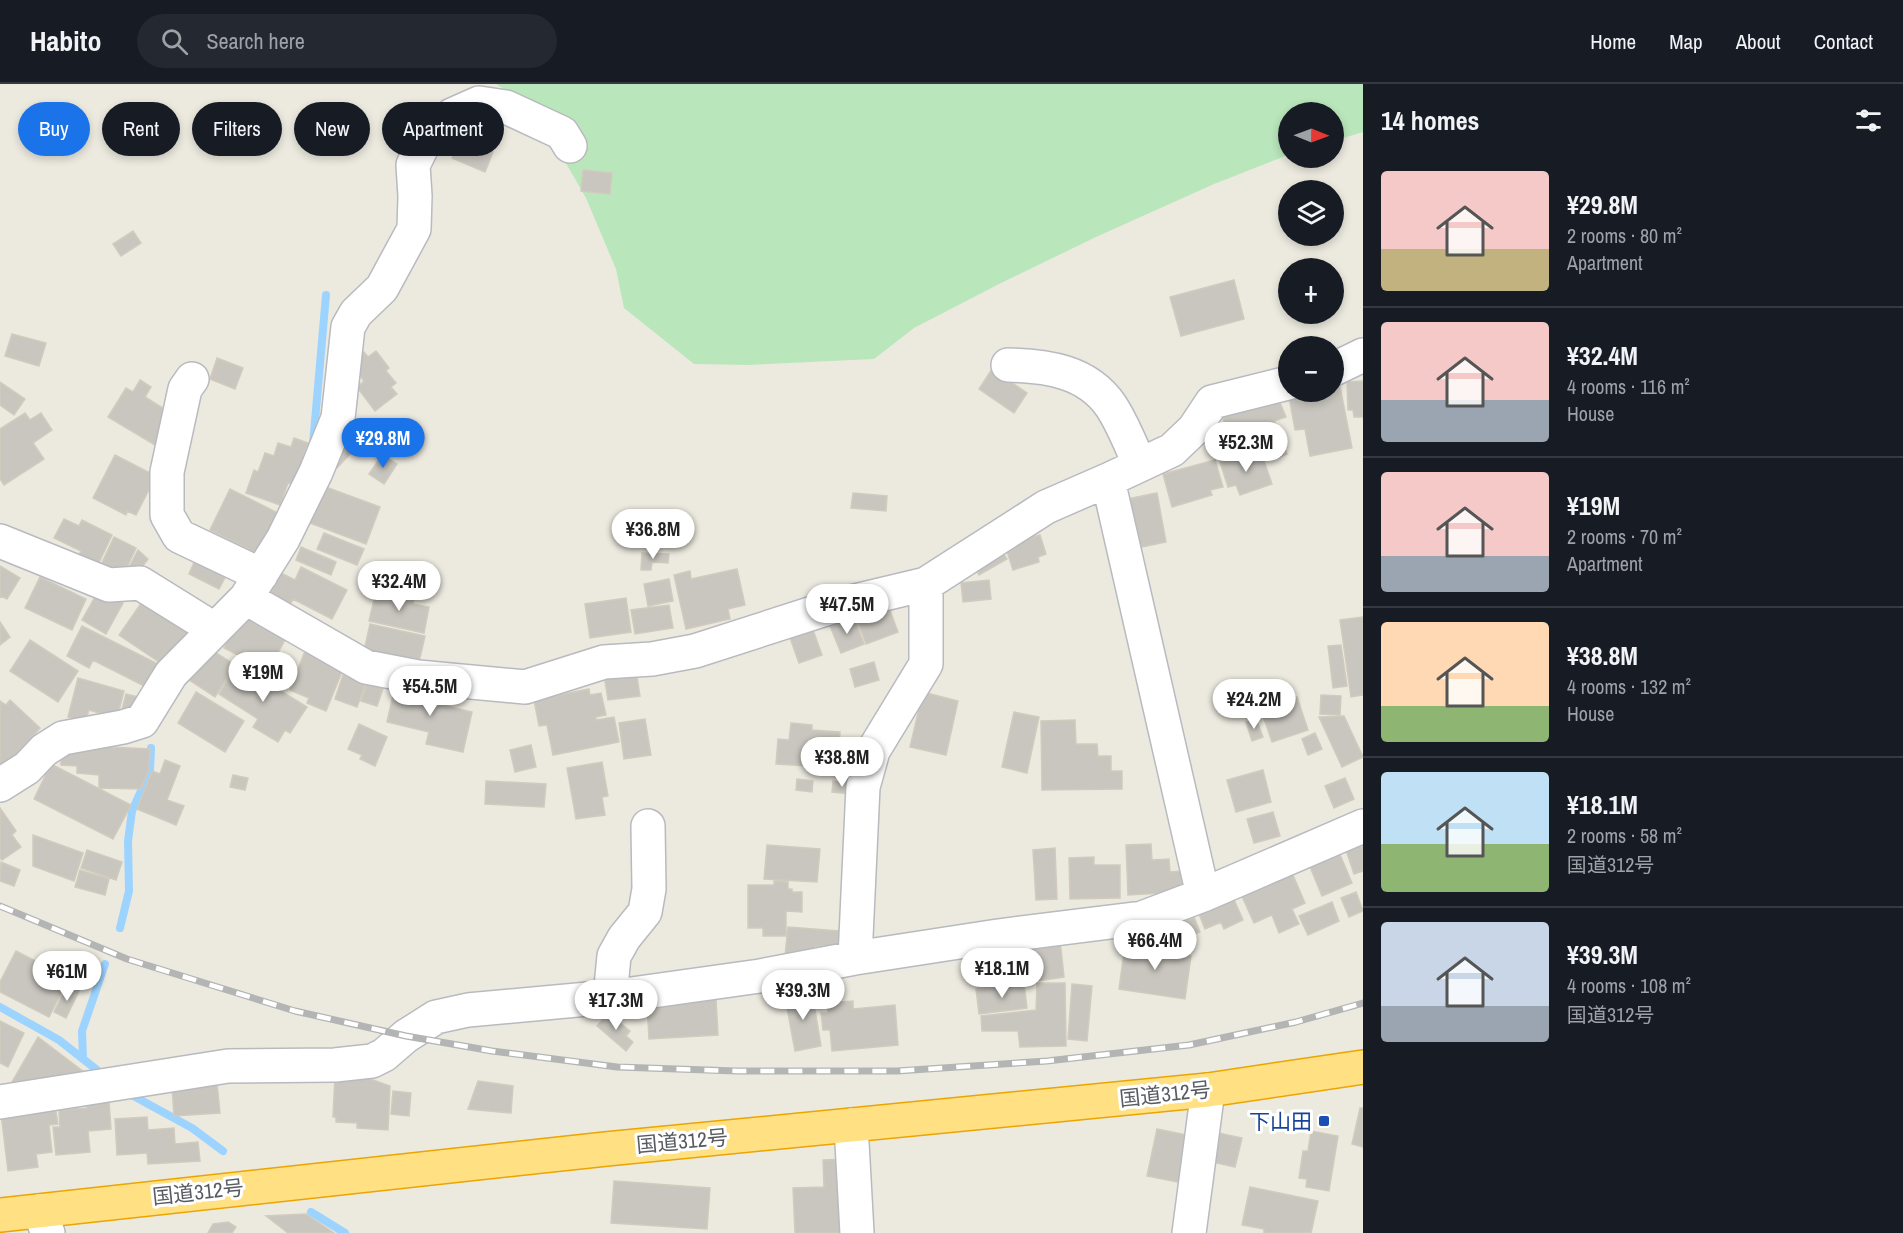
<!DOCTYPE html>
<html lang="en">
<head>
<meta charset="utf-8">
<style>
  :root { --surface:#171b24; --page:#242831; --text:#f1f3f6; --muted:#9ea1a6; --line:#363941; --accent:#1a73e8 }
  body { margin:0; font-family:"Archivo Narrow","Noto Sans JP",sans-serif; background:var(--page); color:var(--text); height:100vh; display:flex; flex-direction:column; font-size:22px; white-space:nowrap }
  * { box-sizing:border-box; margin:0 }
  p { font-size:20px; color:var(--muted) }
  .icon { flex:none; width:33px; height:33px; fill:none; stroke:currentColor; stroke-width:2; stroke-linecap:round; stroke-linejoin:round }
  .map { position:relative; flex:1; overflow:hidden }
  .details { display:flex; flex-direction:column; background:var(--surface); width:540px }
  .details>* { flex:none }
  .hud { position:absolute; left:18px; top:18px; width:570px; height:54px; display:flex; gap:12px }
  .needle { width:39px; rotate:91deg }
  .tools { position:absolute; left:1278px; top:18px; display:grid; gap:12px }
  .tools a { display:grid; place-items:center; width:66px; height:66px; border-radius:50%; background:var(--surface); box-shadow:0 3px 9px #0003; font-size:30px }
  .price { position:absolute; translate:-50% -51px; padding:0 14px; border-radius:21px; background:#fff; color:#222; font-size:20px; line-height:39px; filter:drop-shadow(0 2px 3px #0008) }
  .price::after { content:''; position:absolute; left:50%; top:36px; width:18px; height:14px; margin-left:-9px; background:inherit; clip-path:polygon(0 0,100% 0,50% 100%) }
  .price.current { background:var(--accent); color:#fff }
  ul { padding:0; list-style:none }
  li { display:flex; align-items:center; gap:18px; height:150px; padding:0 18px }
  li+li { border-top:2px solid var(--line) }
  li span { display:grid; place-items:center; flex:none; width:168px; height:120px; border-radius:6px; color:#555 }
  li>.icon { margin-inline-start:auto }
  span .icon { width:72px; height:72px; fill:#fffc; stroke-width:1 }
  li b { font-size:26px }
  h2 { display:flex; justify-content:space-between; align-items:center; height:72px; padding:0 18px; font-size:26px }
  .chip { padding:0 21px; border-radius:27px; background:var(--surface); box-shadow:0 3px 9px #0003; font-size:21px; line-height:54px }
  .chip.current { background:var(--accent); color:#fff }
  header { display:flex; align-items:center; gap:36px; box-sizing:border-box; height:84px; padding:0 30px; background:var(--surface); border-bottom:2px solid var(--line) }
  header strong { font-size:28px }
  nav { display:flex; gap:33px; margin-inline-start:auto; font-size:21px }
  .search { width:420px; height:54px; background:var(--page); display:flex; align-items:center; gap:15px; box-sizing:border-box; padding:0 21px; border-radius:33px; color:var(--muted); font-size:22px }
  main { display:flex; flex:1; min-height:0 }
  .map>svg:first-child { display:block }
  .green { fill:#bae6bb }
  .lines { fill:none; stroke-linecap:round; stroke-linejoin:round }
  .stream { stroke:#9dd3ff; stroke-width:8 }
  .building { fill:#c9c6bf; stroke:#d1cbbe; stroke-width:1.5 }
  .minor-casing { stroke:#b8babf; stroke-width:36 }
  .highway-casing { stroke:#eca400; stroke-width:36 }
  .minor { stroke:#fff; stroke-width:33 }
  .highway { stroke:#ffe184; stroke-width:33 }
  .rail-casing { stroke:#b3b4b4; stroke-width:7 }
  .rail { stroke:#fff; stroke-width:4.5; stroke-dasharray:14; stroke-linecap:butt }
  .transit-dot { fill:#1a4fb4; stroke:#fff; stroke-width:2 }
  .labels { text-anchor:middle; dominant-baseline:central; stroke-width:6; stroke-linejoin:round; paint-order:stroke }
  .street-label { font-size:21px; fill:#585c61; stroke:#fff }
  .transit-label { font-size:21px; fill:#164399; stroke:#fff; text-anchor:end }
</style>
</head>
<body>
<header>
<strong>Habito</strong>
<div class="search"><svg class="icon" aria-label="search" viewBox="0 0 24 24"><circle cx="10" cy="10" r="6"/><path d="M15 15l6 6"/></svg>Search here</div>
<nav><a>Home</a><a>Map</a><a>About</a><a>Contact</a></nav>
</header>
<main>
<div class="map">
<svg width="1363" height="1149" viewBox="0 0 1363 1149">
  <rect width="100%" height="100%" fill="#eceadf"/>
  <path class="green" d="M496,0H1363V48L1334,57V28H1288V71L1214,100L1096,153L1001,199L914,244L874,275L748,281L694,280L624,224L616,185L586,114L563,74L525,18Z"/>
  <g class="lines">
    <path class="stream" d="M313,360L326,211
      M120,844L129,807L128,757L132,727L150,687L151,664
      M0,923L59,956L97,986
      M83,975L82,947L105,880
      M128,1009L192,1044L223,1067
      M311,1128L345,1149"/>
  </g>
  <path class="building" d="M461,53L493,68L485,88L452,74Z
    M583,86L612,89L610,110L581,107Z
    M133,147L141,159L121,172L113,160Z
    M1234,196L1244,235L1181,252L1170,213Z
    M12,250L46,259L39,282L5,272Z
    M376,267L389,284L386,287L396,299L391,303L397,310L375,327L357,303L364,297L356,286L360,283L354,275L364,268L368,273Z
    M217,274L243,284L235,305L210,295Z
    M992,285L1027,309L1014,329L979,305Z
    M140,296L151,303L145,313L174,331L155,361L108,333L126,304L133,308Z
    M1339,297L1352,364L1310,372L1305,345L1295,346L1288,307L1334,308V298Z
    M1363,297V333H1354L1353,326H1348L1347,298Z
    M0,298L25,315L14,331L0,321Z
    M1276,309L1286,333L1274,337L1287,370L1274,375L1271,368L1258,374L1252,359L1231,367L1229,360L1222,363L1214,342L1224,338L1221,330Z
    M25,329L30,336L41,329L52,346L33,359L44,375L4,401L0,395V345Z
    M294,354L308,359L304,370L309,371L299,402L288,399L280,421L246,409L254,386L258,388L265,369L274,372L278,359L291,363Z
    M345,361L352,368L337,384L330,377Z
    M1249,368L1252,377L1263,374L1272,400L1240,411L1236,401L1228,403L1220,378Z
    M115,371L156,392L136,431L127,427L126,431L93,414Z
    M382,371L397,380L384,400L369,390Z
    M1215,376L1223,403L1210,406L1212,411L1172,423L1163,390Z
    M323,402L380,423L366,460L310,439Z
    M230,405L280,430L262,472L210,446Z
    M853,409L887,412L886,427L851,424Z
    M1157,409L1166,458L1132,465L1122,416Z
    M64,435L79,442L82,436L112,451L95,487L75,478L81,467L54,454Z
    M324,449L364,465L357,481L317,465Z
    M1040,451L1046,470L1038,473L1039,478L1013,486L1005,461Z
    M114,453L136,464L121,496L99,485Z
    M301,463L336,478L331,491L296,476Z
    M138,466L148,475L136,491H125Z
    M199,467L231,482L219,505L189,490Z
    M1002,467L1007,475L979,491L975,483Z
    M642,469L669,470L668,479L652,478L651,486H641Z
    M0,482L20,494L7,515L1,512L0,514Z
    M301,483L347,506L332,535L293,515L288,525L265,514L279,488L295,496Z
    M737,485L745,521L728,525L730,535L686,545L674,491L690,487L691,495Z
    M40,493L86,515L72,546L25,524Z
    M669,495L673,517L648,522L644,500Z
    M989,496L991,515L963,518L961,499Z
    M99,506L123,519L106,550L82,536Z
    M376,507L414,515L413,520L429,523L424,549L369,537Z
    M626,514L631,548L590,554L585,520Z
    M144,515L189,546L165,582L119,551Z
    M669,521L673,544L635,550L631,526Z
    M888,521L898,548L866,560L856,533Z
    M249,530L288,550L277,571L289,577L277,598L253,585L255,580L224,564L236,540L242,543Z
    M854,533L864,560L841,569L830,542Z
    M1363,533V611L1351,613L1340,536Z
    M0,538L10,553L0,561Z
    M370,540L425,552L419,578L364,567Z
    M82,542L158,580L146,603L93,576L89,584L67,572Z
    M812,543L822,571L799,579L789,551Z
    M30,556L78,587L58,618L10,587Z
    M1341,561L1347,602L1333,604L1328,562Z
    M210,565L235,581L215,613L183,592Z
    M305,567L344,583L326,627L307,619L309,614L290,606Z
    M874,578L879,596L855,603L850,585Z
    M237,580L307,623L290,649L285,646L278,658L253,643L258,635L219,610Z
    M636,586L640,612L608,616L604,591Z
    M343,591L366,599L357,623L335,615Z
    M78,594L124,607L117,634L89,626L85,638L68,633Z
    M369,594L385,599L377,622L361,617Z
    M1272,596L1277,617L1242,626L1236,605Z
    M395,602L440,608L438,620L472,628L463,668L426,660L429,648L387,638Z
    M589,605L590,611L601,609L606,631L596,633V636L614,633L619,658L553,671L547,641L539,642L534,616Z
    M196,608L244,637L225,668L178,639Z
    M923,608L958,617L946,671L910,663Z
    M126,610L138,613L126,631L121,630Z
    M1321,611L1341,612L1340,631L1320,630Z
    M1297,613L1308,646L1272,658L1261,626Z
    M10,616L40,644L0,688V617L6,621Z
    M1014,628L1039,633L1027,689L1002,683Z
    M1344,632L1363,673L1342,683L1319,633Z
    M645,635L651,671L624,675L619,639Z
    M1256,635L1263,653L1252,657L1246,638Z
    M1075,636L1076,660H1097L1098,672H1111V687H1122V705L1042,706L1041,637Z
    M791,639L812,641V646L840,648L839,662H843L842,684L776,680L778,655L789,656Z
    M359,640L387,653L375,682L360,675L362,671L348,665Z
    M1315,649L1322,665L1308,671L1302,655Z
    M68,661L150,665L149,685L141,705L99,704V691L77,689V682L61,681V666Z
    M531,661L536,683L515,688L510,666Z
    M165,676L180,682L167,716L184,722L176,741L137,725L152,687L160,690Z
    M602,678L608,712L602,713L605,731L576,735L567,684Z
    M51,680L131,721L113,755L34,715Z
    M1263,686L1271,718L1236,728L1227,696Z
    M233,691L248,694L245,706L230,703Z
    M1345,694L1354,715L1334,724L1325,702Z
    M797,695L813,697L812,708L796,706Z
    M486,697L546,700L544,723L485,720Z
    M833,697L853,700L851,710L832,708Z
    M0,724L16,747L12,751L21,763L2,776L0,774Z
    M1273,728L1280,752L1254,759L1247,735Z
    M33,751L83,769L74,797L33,782Z
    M1363,751V787L1354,790L1343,757Z
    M1151,760L1152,776L1169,775L1170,788L1181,787L1182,808L1128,811L1126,761Z
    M767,761L820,765L817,798L764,795Z
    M1336,761L1352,799L1322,812L1306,773Z
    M1055,764L1057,815L1036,816L1033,766Z
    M87,766L122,778L116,796L81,784Z
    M1094,773V781H1120V814L1070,815L1069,774Z
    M1,778L20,786L14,802L0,797Z
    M1290,784L1305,819L1292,825L1299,840L1279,849L1272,831L1254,839L1239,806Z
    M80,786L109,795L105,811L75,803Z
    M774,797L788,798V805H792V808H802V828L786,827V852H763V844H748V801H774Z
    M1356,808L1363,827L1349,833L1341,814Z
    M1231,809L1243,836L1224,845L1221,838L1205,845L1197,825Z
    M1332,818L1339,837L1308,851L1299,832Z
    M1194,833L1200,848L1180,855L1175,841Z
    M788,843L839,847L838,863L815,862L813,874L785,872Z
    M1060,856L1064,893L1024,899L1020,861Z
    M1144,857L1163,860L1162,867L1191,872L1185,915L1119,905L1125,861L1143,863Z
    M1017,861L1021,898L978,903L974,866Z
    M16,867L51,885L44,898L62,907L49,933L0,908V898Z
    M60,872L80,883L68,906L47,896Z
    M827,894L832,916L824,918L820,895Z
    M1024,899L1027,924L979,930L976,905Z
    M1037,899H1065L1066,962L1020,963L1018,947H982L981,932L1036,926Z
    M1072,900L1092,902L1087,957L1068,955Z
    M73,901L80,905L66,934L54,928L64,907L69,910Z
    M812,908L821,962L795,967L785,913Z
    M716,915L718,951L649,955L647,919Z
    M853,917V925L895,921L898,961L832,967L830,946H823L821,929H828L827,919Z
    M608,929L630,947L626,952L633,958L626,967L597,942Z
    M0,937L24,949L8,983L0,979Z
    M38,953L84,988L5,1010Z
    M335,990L362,992L390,1002L388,1046L357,1044V1039L336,1038V1033H333Z
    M478,997L513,1002L511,1029L468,1025Z
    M217,999L220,1029L174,1032L172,1003Z
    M393,1007L411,1009L409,1032L391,1030Z
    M109,1017L111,1045L88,1047L90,1068L56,1071L53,1043H60L59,1026L87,1024L86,1018Z
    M55,1022L58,1040L49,1041L52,1068L36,1070L38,1083L8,1087L1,1030Z
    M1360,1024H1363V1063L1352,1060Z
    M147,1033L148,1046L174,1044L175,1060L198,1058L200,1077L148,1080L147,1069L117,1071L115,1035Z
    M1157,1045L1197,1053L1188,1100L1147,1092Z
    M1311,1047L1338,1052L1329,1107L1306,1103L1307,1095L1299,1094L1303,1067H1308Z
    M1214,1048L1242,1054L1235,1083L1208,1077Z
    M846,1075V1149H795L793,1104L824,1103L823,1076Z
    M614,1097L710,1104L707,1145L611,1139Z
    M1250,1103L1318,1117L1311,1149H1264V1145L1242,1141Z
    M306,1130L334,1149H288L266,1132Z
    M228,1138L236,1143L232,1149H208L213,1140Z"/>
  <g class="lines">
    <g class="minor-casing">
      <path id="minor" d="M1008,281C1047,282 1087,287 1111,322C1123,340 1131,362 1140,381
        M1334,285L1363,271
        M192,295L185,305L167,388V431L179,452L261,491
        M1108,396L1203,811
        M0,457L109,501L140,499L214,545
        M246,514L366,583L418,593L525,603L604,578L652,575L695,567L838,521L926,500L1046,423L1108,396L1172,366L1194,345L1212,318L1288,299
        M0,701L27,684L44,666L63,654L123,643L142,637L171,590L246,514L283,455L316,388L338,334L348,243L356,229L382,204L414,145L415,112L413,81L425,57L452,31L479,19L506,23L562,49L570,62
        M855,874L863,703L873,667L926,580V500
        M610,913L614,872L624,854L645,828L649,805L648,742
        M0,1018L228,982L335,981L372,977L384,971L406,952L436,933L468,926L610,913L760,892L855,874L998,852L1142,834L1203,811L1363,742
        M851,1041L857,1149
        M39,1127L48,1149
        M1189,1149L1208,1006"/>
    </g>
    <g class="highway-casing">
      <path id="highway" d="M0,1131L606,1065L1208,1006L1363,983"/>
    </g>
    <use href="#minor" class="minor"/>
    <use href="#highway" class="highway"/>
    <g class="rail-casing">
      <path id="rail" d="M0,822L127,875L295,927L406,952L492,967L617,983L737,987H897L1047,977L1189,961L1296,938L1363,919"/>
    </g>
    <use href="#rail" class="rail"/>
  </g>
  <rect class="transit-dot" x="1318" y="1031" width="12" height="12" rx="3"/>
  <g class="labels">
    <g class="street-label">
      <text transform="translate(1165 1010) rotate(-6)">国道312号</text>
      <text transform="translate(682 1057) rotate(-5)">国道312号</text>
      <text transform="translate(198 1108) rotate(-6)">国道312号</text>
    </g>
    <g class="transit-label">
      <text x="1312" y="1037">下山田</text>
    </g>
  </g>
</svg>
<div class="tools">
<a><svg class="needle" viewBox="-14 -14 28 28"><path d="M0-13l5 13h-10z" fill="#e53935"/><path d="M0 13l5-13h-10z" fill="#9ea1a6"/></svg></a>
<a><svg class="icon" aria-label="layers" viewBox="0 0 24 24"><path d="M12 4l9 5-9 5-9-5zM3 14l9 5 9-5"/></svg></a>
<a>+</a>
<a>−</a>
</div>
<b class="price current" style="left:383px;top:385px">¥29.8M</b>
<b class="price" style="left:1246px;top:389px">¥52.3M</b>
<b class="price" style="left:653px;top:476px">¥36.8M</b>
<b class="price" style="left:399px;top:528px">¥32.4M</b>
<b class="price" style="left:847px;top:551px">¥47.5M</b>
<b class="price" style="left:263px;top:619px">¥19M</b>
<b class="price" style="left:430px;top:633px">¥54.5M</b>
<b class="price" style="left:1254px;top:646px">¥24.2M</b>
<b class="price" style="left:842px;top:704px">¥38.8M</b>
<b class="price" style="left:1155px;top:887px">¥66.4M</b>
<b class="price" style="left:1002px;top:915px">¥18.1M</b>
<b class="price" style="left:67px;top:918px">¥61M</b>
<b class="price" style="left:803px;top:937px">¥39.3M</b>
<b class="price" style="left:616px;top:947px">¥17.3M</b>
<div class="hud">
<a class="chip current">Buy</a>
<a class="chip">Rent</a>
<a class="chip">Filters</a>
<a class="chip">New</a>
<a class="chip">Apartment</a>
</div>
</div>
<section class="details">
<h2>14 homes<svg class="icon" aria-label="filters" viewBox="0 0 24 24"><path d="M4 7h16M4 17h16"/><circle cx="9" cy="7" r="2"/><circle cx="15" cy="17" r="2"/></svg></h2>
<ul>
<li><span style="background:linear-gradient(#f6c9c9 65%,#c2b280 0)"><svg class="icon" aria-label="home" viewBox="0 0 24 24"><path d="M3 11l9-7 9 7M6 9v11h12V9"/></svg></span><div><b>¥29.8M</b><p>2 rooms · 80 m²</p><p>Apartment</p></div></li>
<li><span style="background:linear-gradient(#f6c9c9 65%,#9aa5b1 0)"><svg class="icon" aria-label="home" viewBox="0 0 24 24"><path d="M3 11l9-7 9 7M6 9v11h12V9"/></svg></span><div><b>¥32.4M</b><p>4 rooms · 116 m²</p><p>House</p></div></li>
<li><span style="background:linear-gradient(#f6c9c9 70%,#9aa5b1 0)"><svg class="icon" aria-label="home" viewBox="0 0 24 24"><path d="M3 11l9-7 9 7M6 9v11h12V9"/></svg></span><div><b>¥19M</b><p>2 rooms · 70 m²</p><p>Apartment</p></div></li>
<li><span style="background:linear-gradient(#ffd9b3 70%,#8fb573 0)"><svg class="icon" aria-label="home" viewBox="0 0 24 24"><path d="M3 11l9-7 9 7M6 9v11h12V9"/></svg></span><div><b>¥38.8M</b><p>4 rooms · 132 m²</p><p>House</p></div></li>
<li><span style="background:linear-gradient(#bfe0f5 60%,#8fb573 0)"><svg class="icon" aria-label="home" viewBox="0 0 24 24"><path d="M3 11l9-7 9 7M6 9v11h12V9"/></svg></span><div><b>¥18.1M</b><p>2 rooms · 58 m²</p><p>国道312号</p></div></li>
<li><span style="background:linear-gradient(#c9d6e8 70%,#9aa5b1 0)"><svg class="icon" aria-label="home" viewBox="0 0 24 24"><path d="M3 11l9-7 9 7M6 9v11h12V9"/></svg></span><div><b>¥39.3M</b><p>4 rooms · 108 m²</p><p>国道312号</p></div></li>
</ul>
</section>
</main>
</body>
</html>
